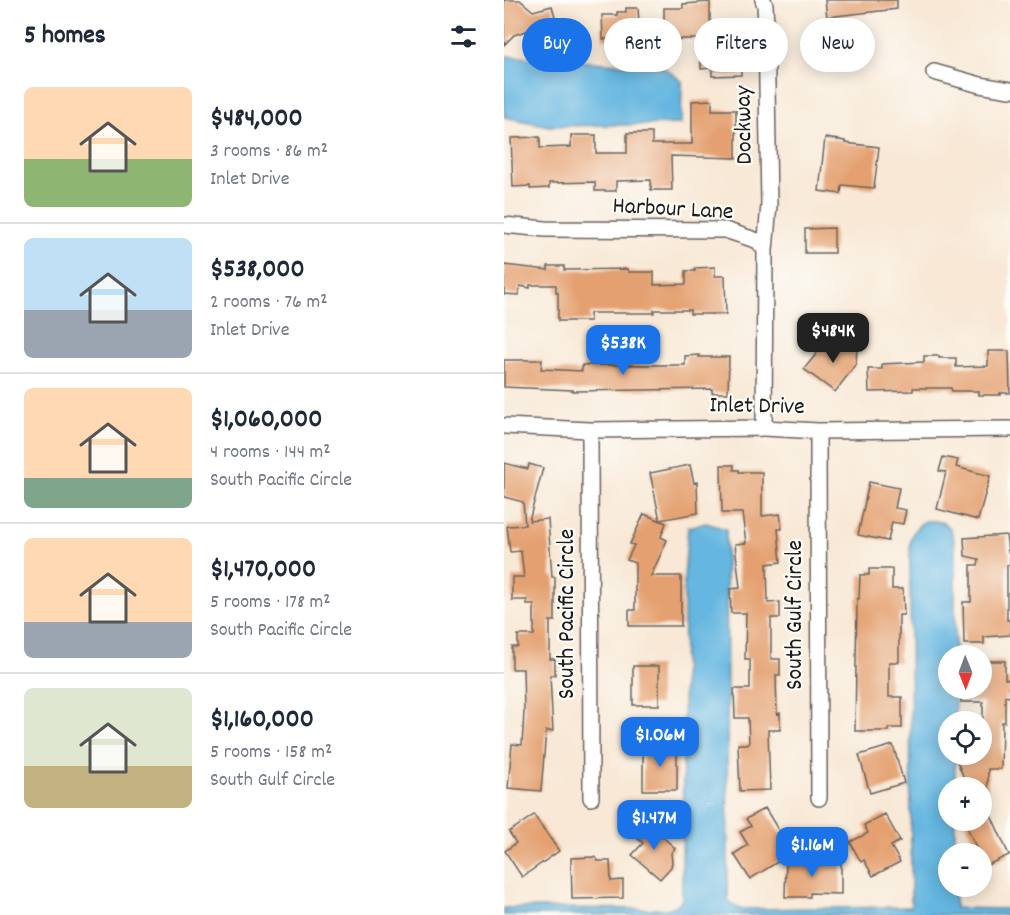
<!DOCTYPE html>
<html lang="en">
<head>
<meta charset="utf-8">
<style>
  :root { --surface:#fff; --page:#f6f6f7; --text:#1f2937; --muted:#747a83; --line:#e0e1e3; --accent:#1a73e8 }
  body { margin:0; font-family:Dekko,sans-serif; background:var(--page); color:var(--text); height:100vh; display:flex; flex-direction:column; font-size:22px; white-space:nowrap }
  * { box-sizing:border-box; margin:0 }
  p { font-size:20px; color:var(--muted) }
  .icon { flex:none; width:33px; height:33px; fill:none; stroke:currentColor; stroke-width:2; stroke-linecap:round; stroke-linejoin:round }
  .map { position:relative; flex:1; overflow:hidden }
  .panel { display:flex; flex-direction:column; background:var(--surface); width:504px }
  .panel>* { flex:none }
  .hud { position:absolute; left:18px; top:18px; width:398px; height:54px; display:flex; gap:12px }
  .needle { width:39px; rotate:179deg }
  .controls { position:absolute; left:434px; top:645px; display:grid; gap:12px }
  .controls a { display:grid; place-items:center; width:54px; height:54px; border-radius:50%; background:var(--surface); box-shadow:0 3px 15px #0003; font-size:30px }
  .price { position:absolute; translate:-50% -51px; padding:0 14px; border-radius:12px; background:var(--accent); color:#fff; font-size:20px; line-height:39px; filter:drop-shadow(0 2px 3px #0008) }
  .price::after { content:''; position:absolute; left:50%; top:36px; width:18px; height:14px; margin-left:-9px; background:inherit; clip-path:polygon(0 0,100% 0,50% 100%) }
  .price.on { background:#222; color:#fff }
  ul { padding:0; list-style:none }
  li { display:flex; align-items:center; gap:18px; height:150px; padding:0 24px }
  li+li { border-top:2px solid var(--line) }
  li span { display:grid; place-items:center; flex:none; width:168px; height:120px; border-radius:9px; color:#555 }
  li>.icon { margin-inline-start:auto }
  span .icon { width:72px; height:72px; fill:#fffc; stroke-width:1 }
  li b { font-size:26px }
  h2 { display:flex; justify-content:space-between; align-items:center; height:72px; padding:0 24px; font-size:26px }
  .chip { padding:0 21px; border-radius:27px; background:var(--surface); box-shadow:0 3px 15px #0003; font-size:21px; line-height:54px }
  .chip.on { background:var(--accent); color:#fff }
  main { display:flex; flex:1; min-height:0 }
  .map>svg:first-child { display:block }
  .water { fill:#65b6e0; stroke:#40697e; stroke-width:1.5 }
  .building { fill:#e4a070 }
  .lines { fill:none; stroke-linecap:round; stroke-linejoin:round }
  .minor-casing { stroke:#69635d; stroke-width:18 }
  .minor { stroke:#fff; stroke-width:15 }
  .labels { text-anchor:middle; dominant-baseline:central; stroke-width:4.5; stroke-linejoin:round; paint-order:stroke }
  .street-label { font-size:24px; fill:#1c1c1c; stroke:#fdfcf7 }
</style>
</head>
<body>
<main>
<section class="panel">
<h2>5 homes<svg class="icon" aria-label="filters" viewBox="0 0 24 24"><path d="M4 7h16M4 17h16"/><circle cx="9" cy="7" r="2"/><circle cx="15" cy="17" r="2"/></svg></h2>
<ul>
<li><span style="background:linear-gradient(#ffd9b3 60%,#8fb573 0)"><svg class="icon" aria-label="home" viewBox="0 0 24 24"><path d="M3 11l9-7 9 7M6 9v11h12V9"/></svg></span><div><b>$484,000</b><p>3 rooms · 86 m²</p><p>Inlet Drive</p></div></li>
<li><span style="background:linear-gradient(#bfe0f5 60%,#9aa5b1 0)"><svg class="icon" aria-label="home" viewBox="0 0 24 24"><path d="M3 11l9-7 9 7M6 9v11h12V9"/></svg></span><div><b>$538,000</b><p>2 rooms · 76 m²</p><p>Inlet Drive</p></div></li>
<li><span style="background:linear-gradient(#ffd9b3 75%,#7fa58c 0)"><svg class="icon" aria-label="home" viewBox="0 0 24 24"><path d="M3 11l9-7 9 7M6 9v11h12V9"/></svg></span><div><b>$1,060,000</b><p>4 rooms · 144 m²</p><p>South Pacific Circle</p></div></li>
<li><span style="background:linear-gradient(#ffd9b3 70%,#9aa5b1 0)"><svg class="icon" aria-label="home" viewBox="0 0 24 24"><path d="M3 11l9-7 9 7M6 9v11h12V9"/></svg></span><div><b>$1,470,000</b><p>5 rooms · 178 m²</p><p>South Pacific Circle</p></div></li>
<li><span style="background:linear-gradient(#dfe7d0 65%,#c2b280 0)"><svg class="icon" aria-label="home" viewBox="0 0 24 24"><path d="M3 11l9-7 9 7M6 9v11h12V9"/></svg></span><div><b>$1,160,000</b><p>5 rooms · 158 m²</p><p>South Gulf Circle</p></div></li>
</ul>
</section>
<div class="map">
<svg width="506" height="915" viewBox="0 0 506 915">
  <rect width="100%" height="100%" fill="#fdfcf7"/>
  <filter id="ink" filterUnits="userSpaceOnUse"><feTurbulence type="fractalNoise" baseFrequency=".0167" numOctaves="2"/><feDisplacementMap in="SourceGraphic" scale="12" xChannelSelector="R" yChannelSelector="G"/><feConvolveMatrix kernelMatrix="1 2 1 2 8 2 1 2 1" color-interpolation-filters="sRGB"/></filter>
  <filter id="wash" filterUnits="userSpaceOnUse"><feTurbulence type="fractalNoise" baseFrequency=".008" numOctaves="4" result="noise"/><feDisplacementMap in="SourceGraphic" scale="24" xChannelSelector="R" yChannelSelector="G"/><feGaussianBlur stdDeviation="1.35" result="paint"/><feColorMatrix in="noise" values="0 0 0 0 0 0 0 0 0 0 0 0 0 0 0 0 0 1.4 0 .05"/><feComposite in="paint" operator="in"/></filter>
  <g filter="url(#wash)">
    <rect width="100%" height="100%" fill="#f8e8d5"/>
    <path class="water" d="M0,56L159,67L178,81L177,124L45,126L0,117Z
      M422,521C444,520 448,526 451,547V655L444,656V688L451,689V721L444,722V754L451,755V787L444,788V820L451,821V853L444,854V886L451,887V908L506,909V915H0V908L163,909L172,906L178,900L180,578L184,527L202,523L222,529L224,900L235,909L407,907L406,548C407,534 410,527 422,521Z"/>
    <g id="blocks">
      <path class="building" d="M0,0H16L29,11L48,6L54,28L34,34L33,27L10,35L0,45Z
        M321,0H393V9L323,17Z
        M206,2V30H236L237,75L208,76V68L197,69V39H175L168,50L144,51V45L106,47V39H99L98,15H113V12H122V8H134L135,22L160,21V8H179V4Z
        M208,100V110H232V158L167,156L168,190H147V180L112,181V191H91V182L45,183V188L26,189V186L9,187L7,138L36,137V148L67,147V135H92V153H123V133H148V144H188V101Z
        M321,138L341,141V143L375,147L370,188L338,185L337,194L315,191Z
        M330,228V253H301V229Z
        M0,265L44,270V266H60V270L124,269V272H150V285L182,284V271H191V268L211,267V276H221L222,314H186V310H150V313H86V321H54V292H52V285H26V288L16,286L15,295L0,294Z
        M345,341L353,347L352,364L331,392L300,369L321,343L324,345Z
        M484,351H505L506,393H496L497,395H474V391H448L447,388H409V391L365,392L364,369H378V364L420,362V356H435V358H452V367L484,366Z
        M195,355V357H225L224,393H208V389L69,391V390L0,387V360H38L37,369L78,371V365H181V356Z
        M439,457L454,460L452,467L486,476L474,520L433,509L442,472L435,471Z
        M0,463L24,469L25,464L39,468L25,521L44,519L48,577H51V621H46V659H51V675H46L49,731H42L37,791L4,788L8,744L18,745L20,712L19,669H8V647H14V635H30V605H23V600H8V577H20L17,551L6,552L3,526L21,525L19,502L0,497Z
        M186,465L190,483L193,482L194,513L156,520L146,473Z
        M217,465H230V470H235V472H258V516L276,514L278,529H274L277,562L263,564L264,603L276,602V618H267V659H276V675H272L273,714L276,713V730H264L266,790L236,791L234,744H245L244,718H231L230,689H246V659H241L242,613H227L226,589L236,588L231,544L242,543L238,513H218Z
        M365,482L395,488L391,508L402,510L399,524L388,522L384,541L354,535Z
        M140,514L162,523L157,537L163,540L147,576H177V626H125V610H131V563L123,560L130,545L126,544Z
        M502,535L504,552H506V565H503V620H506V635L480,637V644H460L459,602H467V565H474L475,559L461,556L460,538Z
        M365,569H388V589H399L400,615H395V662H385V697H398V728H384L385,731H351L353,599H355L356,575H365Z
        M477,661H501V679H506V697L501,696V722H498L497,769H484V788H459V776L450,754H477V744H479V702H457V688H477Z
        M129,666H155V705H129Z
        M139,745H173V790H139Z
        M389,745L400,783L366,793L355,755Z
        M477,793L505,855L477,868V854H475L460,820H477Z
        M261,808L281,841L277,843L285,855L246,879L230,854L244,845L236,832L247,826L242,819Z
        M381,814L396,841L387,846L396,862L369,876L360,860L357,862L346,842L364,833L360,825Z
        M30,815L55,851L18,877L1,851L12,843L5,832Z
        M141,821L171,848L167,853L168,862L167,867L156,879L128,855L139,843L129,834Z
        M91,857L94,861H106L107,881L119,880V898L68,899L67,858Z
        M282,859L337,861V894L306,893V897H281Z"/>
    </g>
  </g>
  <g filter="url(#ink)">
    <use href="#blocks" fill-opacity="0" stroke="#69635d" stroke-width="1.5"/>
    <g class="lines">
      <g class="minor-casing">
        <path id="minor" d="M259,0L261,5L262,25L265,205L261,250
          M430,72L476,85L506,90
          M0,225L41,229L221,230L254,241L261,250L260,428
          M0,426L86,430L260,428L314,431L506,429
          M86,430L87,798
          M314,431L315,798"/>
      </g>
      <use href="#minor" class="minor"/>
    </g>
  </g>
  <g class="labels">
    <g class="street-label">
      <text transform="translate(241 125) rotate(-91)">Dockway</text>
      <text transform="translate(169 210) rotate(3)">Harbour Lane</text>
      <text transform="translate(253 407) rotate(1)">Inlet Drive</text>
      <text transform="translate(64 614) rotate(-90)">South Pacific Circle</text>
      <text transform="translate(292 615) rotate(-90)">South Gulf Circle</text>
    </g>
  </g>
</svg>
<div class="controls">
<a><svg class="needle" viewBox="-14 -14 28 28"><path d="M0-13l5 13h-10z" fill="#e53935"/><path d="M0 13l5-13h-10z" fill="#747a83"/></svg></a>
<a><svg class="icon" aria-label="locate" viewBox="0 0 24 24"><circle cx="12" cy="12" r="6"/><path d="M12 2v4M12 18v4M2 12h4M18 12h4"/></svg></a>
<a>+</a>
<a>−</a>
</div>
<b class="price on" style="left:329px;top:364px">$484K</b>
<b class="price" style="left:119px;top:376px">$538K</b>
<b class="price" style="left:156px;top:768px">$1.06M</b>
<b class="price" style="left:150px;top:851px">$1.47M</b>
<b class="price" style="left:308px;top:878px">$1.16M</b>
<div class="hud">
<a class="chip on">Buy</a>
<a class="chip">Rent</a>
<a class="chip">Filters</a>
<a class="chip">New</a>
</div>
</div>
</main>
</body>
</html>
